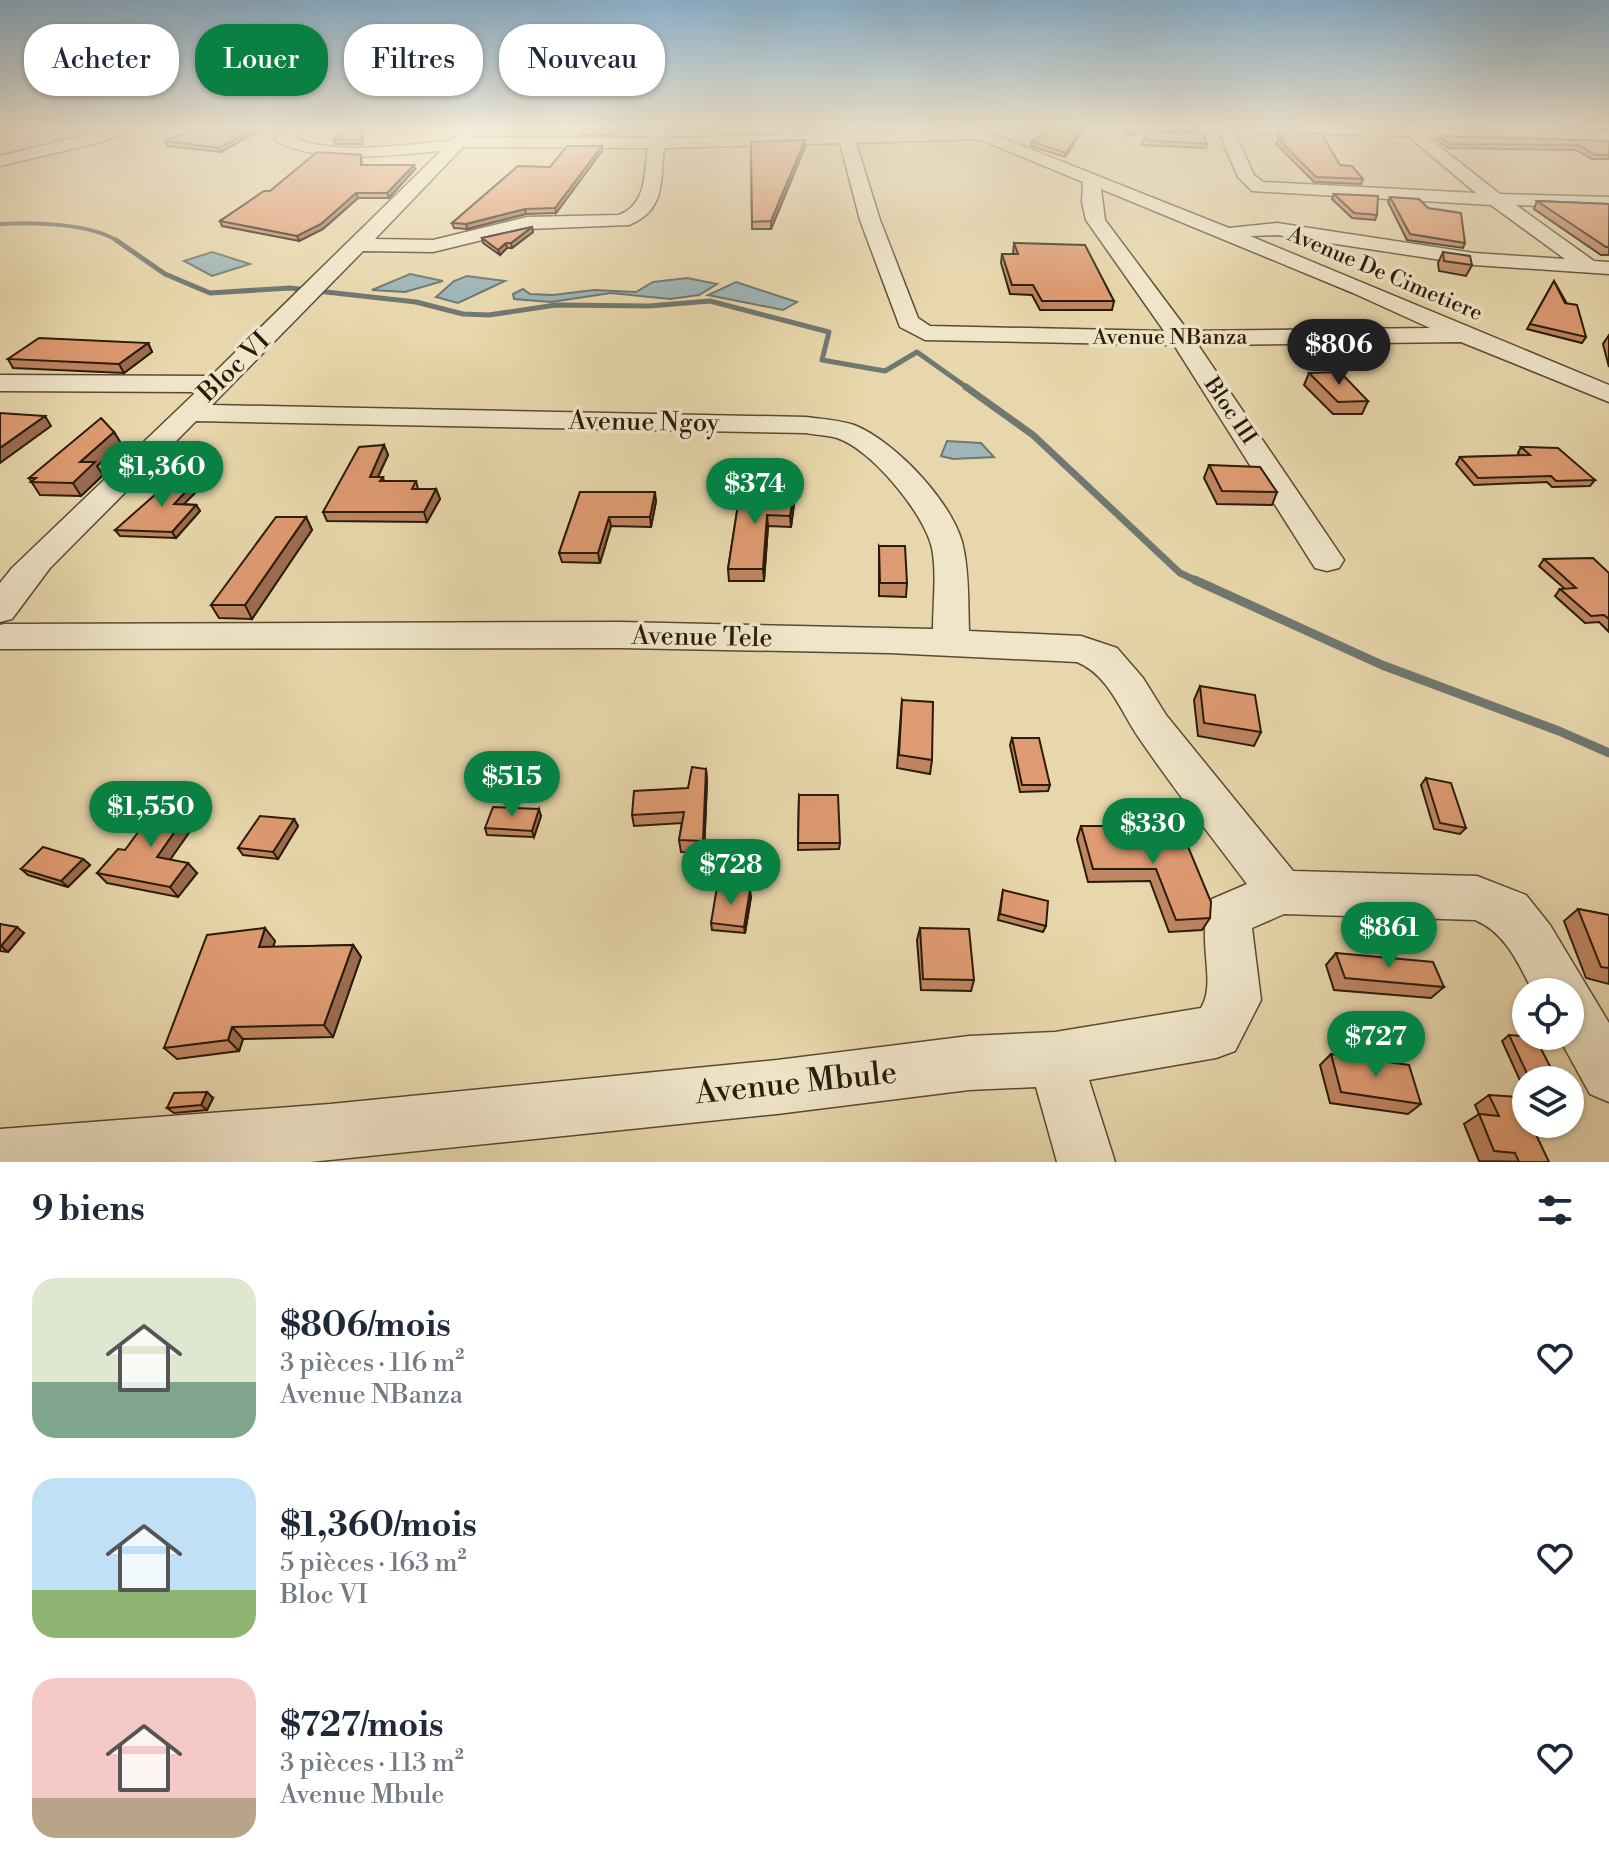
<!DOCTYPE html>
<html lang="fr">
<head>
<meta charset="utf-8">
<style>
  :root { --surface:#fff; --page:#f6f6f7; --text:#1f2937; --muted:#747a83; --accent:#0b8043 }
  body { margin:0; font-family:"Libre Bodoni",serif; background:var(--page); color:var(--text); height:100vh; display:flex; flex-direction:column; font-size:30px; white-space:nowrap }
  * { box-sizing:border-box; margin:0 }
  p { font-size:26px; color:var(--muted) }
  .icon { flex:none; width:44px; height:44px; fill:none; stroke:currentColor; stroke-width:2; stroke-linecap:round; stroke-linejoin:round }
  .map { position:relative; height:1162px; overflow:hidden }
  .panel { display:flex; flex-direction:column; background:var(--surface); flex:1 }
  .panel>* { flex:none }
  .hud { position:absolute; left:24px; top:24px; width:800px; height:72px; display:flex; gap:16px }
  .controls { position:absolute; left:1512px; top:978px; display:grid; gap:16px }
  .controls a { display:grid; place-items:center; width:72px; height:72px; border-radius:50%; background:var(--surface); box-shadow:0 2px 6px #0004; font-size:40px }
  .price { position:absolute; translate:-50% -68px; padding:0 18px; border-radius:28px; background:var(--accent); color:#fff; font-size:26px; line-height:52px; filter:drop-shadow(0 2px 4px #0008) }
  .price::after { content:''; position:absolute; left:50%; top:48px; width:24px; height:18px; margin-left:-12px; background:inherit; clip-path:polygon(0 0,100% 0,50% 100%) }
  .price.current { background:#222; color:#fff }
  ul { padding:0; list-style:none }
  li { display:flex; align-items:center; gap:24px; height:200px; padding:0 32px }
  li span { display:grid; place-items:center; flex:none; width:224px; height:160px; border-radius:24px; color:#555 }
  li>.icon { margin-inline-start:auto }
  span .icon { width:96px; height:96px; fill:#fffc; stroke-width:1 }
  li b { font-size:34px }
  h2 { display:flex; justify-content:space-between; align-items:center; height:96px; padding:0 32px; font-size:34px }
  .tag { padding:0 28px; border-radius:32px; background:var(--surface); box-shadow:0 2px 6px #0004; font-size:28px; line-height:72px }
  .tag.current { background:var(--accent); color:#fff }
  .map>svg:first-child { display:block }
  .water { fill:#9eb6b7; stroke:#707872; stroke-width:2 }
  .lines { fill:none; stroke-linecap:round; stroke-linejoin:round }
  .stream-far3 { stroke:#707872; stroke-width:4 }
  .stream-far2 { stroke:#707872; stroke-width:5 }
  .stream-far1 { stroke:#707872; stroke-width:7 }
  .stream { stroke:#707872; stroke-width:9 }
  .minor-casing { stroke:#5a4a33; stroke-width:3 }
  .minor { fill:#f0e5c9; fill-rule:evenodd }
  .wall { fill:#c08562; stroke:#2a1b0b; stroke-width:2 }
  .shaded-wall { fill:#9c6c50; stroke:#2a1b0b; stroke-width:2 }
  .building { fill:#df9b72; stroke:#2a1b0b; stroke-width:2 }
  .labels { text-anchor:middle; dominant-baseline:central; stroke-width:7; stroke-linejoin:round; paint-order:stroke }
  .far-street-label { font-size:22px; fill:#2a1b0b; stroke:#f0e5c9 }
  .street-label { font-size:26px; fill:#2a1b0b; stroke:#f0e5c9 }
  .near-street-label { font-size:32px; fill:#2a1b0b; stroke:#f0e5c9 }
</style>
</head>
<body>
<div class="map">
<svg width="1609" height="1162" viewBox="0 0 1609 1162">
  <rect width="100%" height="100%" fill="#e8d7ac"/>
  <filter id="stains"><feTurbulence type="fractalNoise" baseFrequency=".0025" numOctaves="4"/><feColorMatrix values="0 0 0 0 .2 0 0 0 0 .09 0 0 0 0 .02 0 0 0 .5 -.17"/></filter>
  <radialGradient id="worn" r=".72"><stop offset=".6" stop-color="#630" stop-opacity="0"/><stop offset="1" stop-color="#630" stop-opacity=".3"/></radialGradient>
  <path class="water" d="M212,252L250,264L212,276L184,261Z
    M410,274L443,281L405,292L372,290Z
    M467,276L505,281L458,303L436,297L454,281Z
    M687,278L717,284L699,295L670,299L611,293L551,302L514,299L513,294L523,289L530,294L553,295L594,290L636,292L653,282Z
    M736,282L797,302L783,310L708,295Z
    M947,441L981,443L994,457L953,459L941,456Z"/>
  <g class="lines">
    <path class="stream-far3" d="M0,224C32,222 92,223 119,242"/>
    <path class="stream-far2" d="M116,240L165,274L210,293L290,288L416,302L463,314L489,315L556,305L649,306L710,301L829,332L822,360L885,371L917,352L969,389"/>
    <path class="stream-far1" d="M966,387L1033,435L1180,573L1199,582"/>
    <path class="stream" d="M1195,580L1382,665L1559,731L1609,753"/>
    <g class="minor-casing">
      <path id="minor" d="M114,128H137L101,142L0,166V156Z
        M287,128H303L294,138C336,156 406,144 451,141L464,128H479L472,137L649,138L651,128H665V138L838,134L837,128H851L853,133L977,128L1229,228L1277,223L1474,253L1565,259L1491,205L1252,191L1238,177L1219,133H1159L1151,128H1236L1234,131L1254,175L1263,182L1476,193L1408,136L1259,133L1251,128L1609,132V142L1427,137L1500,194L1609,197V209L1516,205L1594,261L1609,262V274L1474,265L1277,235L1250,236L1609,385V402L1461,342L1198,345L1344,560L1339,568L1327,571L1315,568L1174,345L925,340L900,327L860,220L840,143L664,148C660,182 666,210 629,225L527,229L433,252L363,251L212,405L806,417C822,419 839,420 854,425C895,441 958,507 964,551C969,577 968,604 969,631L1081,636L1117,648L1143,678L1166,715L1293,871L1477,876L1526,895L1550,925L1609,1023V1102L1590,1094L1558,1036H1570V992H1533C1519,964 1505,932 1475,920L1284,914L1252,928L1261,1000L1235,1051L1216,1058L1089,1080L1115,1162H1057L1036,1087L969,1090L777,1114L310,1162H0V1129L330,1104L777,1060L969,1036L1055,1032L1201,1008C1218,980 1194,939 1212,899L1247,884C1211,836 1173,788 1139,738C1121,712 1109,675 1077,662L890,653L621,648L0,649V625L4,624L621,622L933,629C933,603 937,573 932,548C924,513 871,449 837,438C827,435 816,435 806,433L196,421L50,568L12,619L0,622V583L12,568L196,392L0,391V375L211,376L441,151C388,155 327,165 277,142L275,139ZM979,139L1083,182L1082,202L1086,220L1164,331L930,326L918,318L880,220L856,143ZM463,147L648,148C644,174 647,204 619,215L527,217L433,240L375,239ZM1101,189L1353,293L1430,328L1188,331L1105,220Z"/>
    </g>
    <use href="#minor" class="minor"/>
  </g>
  <path class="wall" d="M264,128L221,152L167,146L165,141Z
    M363,128V144H335L334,139Z
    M582,128H618L613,135H581L580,130Z
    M1084,128L1065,157L1031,146L1032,142Z
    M1472,128H1609V130Z
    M1160,132L1207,144L1206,148L1142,145L1143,140Z
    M1279,132L1340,165L1363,179L1361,184L1314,182L1276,144L1278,139L1280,140L1277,136Z
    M1438,136L1609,141V159H1592L1576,150L1448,148L1436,140Z
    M751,142L805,147L771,229H752Z
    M602,146V151L556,213L526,214L467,229L454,228L452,223L550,167Z
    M361,155L362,165L415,169L389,198H358L323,229L299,241L222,226L220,221L270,191Z
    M1334,194L1377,215L1375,220L1352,218L1332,199Z
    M1390,197L1428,208L1465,243L1463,248L1407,240L1388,202Z
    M1537,201L1609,204V255H1601L1534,209Z
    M532,227L533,232L512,248H507L500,255L483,243L482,238Z
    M1014,243L1114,301L1112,310H1040L1032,295L1010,294L1001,263L1002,254H1013Z
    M1443,252L1472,265L1466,276L1439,271L1438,263Z
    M1554,281L1586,337L1582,343L1527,329Z
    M1609,335V367L1603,344Z
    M148,343L152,352L124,373L13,368L8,359Z
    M1309,373L1368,401L1362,414H1333L1304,385Z
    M114,432L122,445L97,466L103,475L81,496L40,495L29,478Z
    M384,445L388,455L378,477H383L384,481H416L418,489H436L440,499L427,522L327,521L323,512Z
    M1521,447L1595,480L1590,486L1552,487L1547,482L1474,485L1456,464L1460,457L1520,456L1518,453Z
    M1209,465L1277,492L1272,505L1217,504L1204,478Z
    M199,489L183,504L196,505L200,511L176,538L120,536L115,530Z
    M580,492L656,501L651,527L611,526L600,563L562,562L559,553Z
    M740,492H794V504L791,527L768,526L764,581H729L728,569Z
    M306,517L312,530L252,619L219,618L211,605Z
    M879,546L907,583L906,597L879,596Z
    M1544,559L1609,573V632L1599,622L1585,623L1555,596L1560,589H1565L1539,566Z
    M1200,686L1261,732L1254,746L1198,736L1194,700Z
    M902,700L932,760L930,774L897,768Z
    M1012,738L1050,785L1048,791L1020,792L1010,745Z
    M706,769L707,781L704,853L681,852L679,840L682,823L634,826L632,815L688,788Z
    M1426,778L1466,828L1460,834L1434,829L1421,785Z
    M799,795L840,843L839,849L798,850Z
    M194,804L202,814L170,859L197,873L178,897L107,883L97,873L125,850Z
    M541,816L534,837L487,835L485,828Z
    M294,819L298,826L278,859L243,855L238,848Z
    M1081,826L1125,841L1210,918L1202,930L1169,932L1150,881L1088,882L1077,839Z
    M83,859L90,865L68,887L28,875L21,869Z
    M1003,890L1046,926L1043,932L998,920Z
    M751,897L745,933L712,930L711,923Z
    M1578,909L1609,915V984L1586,978L1564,921Z
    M0,924L24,933L8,952L0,951Z
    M920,928L974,980L971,991L921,990L917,940Z
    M275,941L273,947L353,945L361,957L333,1037L243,1039L239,1051L177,1059L164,1048Z
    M1336,953L1444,987L1431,998L1334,990L1326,965Z
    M1509,1035L1557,1080H1526V1087H1523L1502,1041Z
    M1331,1054L1421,1104L1408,1114L1330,1103L1320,1065Z
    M1489,1095L1549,1162L1479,1161L1464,1124L1479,1114L1475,1105Z
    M213,1098L207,1110L174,1113L167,1108Z"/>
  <path class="shaded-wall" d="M255,128H264L221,152L219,148Z
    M1082,128H1084L1065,157L1066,153Z
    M1141,128H1150L1149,129L1125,137L1126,132Z
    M805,140V147L771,229V221Z
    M602,146V151L556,213L555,208Z
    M414,165L415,169L389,198L387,193Z
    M356,193L358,198L323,229L299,241L297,236Z
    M525,209L526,214L467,229L466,224Z
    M532,227L533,232L512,248L511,243Z
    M506,243L507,248L500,255L498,250Z
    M148,343L152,352L124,373L119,364Z
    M45,416L51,426L0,463V448Z
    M114,432L122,445L97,466L103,475L81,496L73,483L80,462Z
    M384,445L388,455L373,487L370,477Z
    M195,482L199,489L177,511L174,504Z
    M436,489L440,499L427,522L424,512Z
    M655,492L656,501L651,527L650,517Z
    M794,492V504L791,527L790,516Z
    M196,505L200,511L176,538L172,532Z
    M767,515L768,526L764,581L763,569Z
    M306,517L312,530L252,619L245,605Z
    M609,517L611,526L600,563L598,553Z
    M706,769L707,781L704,853L703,841Z
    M194,804L202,814L165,867L157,857Z
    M539,809L541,816L534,837L532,831Z
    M294,819L298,826L278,859L273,852Z
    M83,859L90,865L68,887L61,881Z
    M188,863L197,873L178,897L170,887Z
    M750,890L751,897L745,933L744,927Z
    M17,927L24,933L8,952L1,946Z
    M265,928L275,941L269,959L259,947Z
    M353,945L361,957L333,1037L324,1025Z
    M232,1027L243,1039L239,1051L228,1040Z
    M207,1092L213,1098L207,1110L201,1105Z"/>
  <path class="building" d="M201,128H255L219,148L165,141Z
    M348,128H362L361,140L334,139Z
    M582,128H614L612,130H580Z
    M1051,128H1082L1066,153L1032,142Z
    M1124,128H1141L1126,132Z
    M1154,128L1160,132H1202L1207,144L1143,140Z
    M1279,132L1321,133L1340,165L1352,166L1363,179L1316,177L1278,139L1285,140Z
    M1438,136L1609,141V155H1595L1579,145L1450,144Z
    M805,140L771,221L752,222L751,142Z
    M567,146H602L555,208L525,209L466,224L452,223L518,166L550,167Z
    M317,152L361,155V165H414L387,193H356L321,224L297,236L220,221L264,191H270Z
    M1334,194L1378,196L1377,215L1354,213Z
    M1390,197L1419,199L1428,208L1461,213L1465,243L1410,234Z
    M1537,201L1609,204V247H1606Z
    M532,227L511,243H506L498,250L482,238Z
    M1014,243L1085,245L1114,301H1042L1033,285H1012L1002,254H1018Z
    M1443,252L1470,256L1472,265L1444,261Z
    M1554,281L1565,303L1577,305L1586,337L1530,324Z
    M39,338L148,343L119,364L8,359Z
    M1340,372L1368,401L1338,402L1309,373Z
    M0,413L45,416L0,448Z
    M101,418L114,432L80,462H95L73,483L31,482L36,478H29Z
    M384,445L370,477H383L380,481H416L412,489H436L424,512H323L359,447Z
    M1521,447L1558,448L1595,480L1556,481L1551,476L1478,478L1460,457L1530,455Z
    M1209,465L1260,467L1277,492L1222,491Z
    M183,470L195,482L174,504L196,505L172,532L115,530Z
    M580,492H655L650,517H609L598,553H559Z
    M740,492H794L790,516L767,515L763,569H728Z
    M276,517H306L245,605H211Z
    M879,546H905L907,583H880Z
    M1593,558L1609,573V619L1604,615L1591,616L1560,589L1576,588L1544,559Z
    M1200,686L1255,695L1261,732L1204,723Z
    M902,700L933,702L932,760L899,755Z
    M1012,738H1039L1050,785H1022Z
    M692,767L706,769L703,841L679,840L684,812L632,815L634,791L688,788Z
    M1426,778L1451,783L1466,828L1440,823Z
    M799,795H838L840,843H798Z
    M161,801L194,804L157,857L188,863L170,887L97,873L118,849L125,850Z
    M493,807L539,809L532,831L485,828Z
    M260,816L294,819L273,852L238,848Z
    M1081,826H1121L1125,841L1184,837L1211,902L1210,918L1176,920L1156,869H1093Z
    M43,847L83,859L61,881L21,869Z
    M717,887L750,890L744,927L711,923Z
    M1003,890L1048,901L1046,926L1000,914Z
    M1578,909L1609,915V968L1601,967Z
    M0,924L17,927L1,946H0Z
    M265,928L259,947L353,945L324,1025L232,1027L228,1040L164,1048L207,935Z
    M920,928L969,929L974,980L923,979Z
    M1336,953L1433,962L1444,987L1345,978Z
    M1509,1035L1535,1037L1557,1080H1530Z
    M1331,1054L1409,1065L1421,1104L1341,1092Z
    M207,1092L201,1105L167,1108L174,1093Z
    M1489,1095L1519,1097L1526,1113V1124H1531L1549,1162H1519L1515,1153L1494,1151L1479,1114L1499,1116Z"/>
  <linearGradient id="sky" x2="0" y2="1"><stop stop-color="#8ab5d4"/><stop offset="0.44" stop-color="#f5edda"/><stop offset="1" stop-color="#f5edda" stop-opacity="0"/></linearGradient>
  <rect width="1609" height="290" fill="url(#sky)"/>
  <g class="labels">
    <g class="far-street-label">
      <text transform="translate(1385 274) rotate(23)">Avenue De Cimetiere</text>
      <text x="1170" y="337">Avenue NBanza</text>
      <text transform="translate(1230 411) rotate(56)">Bloc III</text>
    </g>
    <g class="street-label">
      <text transform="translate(234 367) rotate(-44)">Bloc VI</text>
      <text transform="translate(644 422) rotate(1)">Avenue Ngoy</text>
      <text transform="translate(702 637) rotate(1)">Avenue Tele</text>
    </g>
    <g class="near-street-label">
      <text transform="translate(796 1083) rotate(-6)">Avenue Mbule</text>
    </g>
  </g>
  <rect width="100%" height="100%" filter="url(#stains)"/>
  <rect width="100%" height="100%" fill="url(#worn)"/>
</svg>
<div class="controls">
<a><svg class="icon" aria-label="locate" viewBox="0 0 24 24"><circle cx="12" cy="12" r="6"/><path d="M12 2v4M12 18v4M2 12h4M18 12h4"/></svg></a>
<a><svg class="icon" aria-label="layers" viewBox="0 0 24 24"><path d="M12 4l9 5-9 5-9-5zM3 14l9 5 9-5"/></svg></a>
</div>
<b class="price current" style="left:1339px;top:387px">$806</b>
<b class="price" style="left:162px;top:509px">$1,360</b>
<b class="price" style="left:755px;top:526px">$374</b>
<b class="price" style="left:512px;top:819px">$515</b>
<b class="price" style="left:151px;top:849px">$1,550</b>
<b class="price" style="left:1153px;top:866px">$330</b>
<b class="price" style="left:731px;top:907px">$728</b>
<b class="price" style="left:1389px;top:970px">$861</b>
<b class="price" style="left:1376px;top:1079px">$727</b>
<div class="hud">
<a class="tag">Acheter</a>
<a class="tag current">Louer</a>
<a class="tag">Filtres</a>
<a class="tag">Nouveau</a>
</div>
</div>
<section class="panel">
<h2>9 biens<svg class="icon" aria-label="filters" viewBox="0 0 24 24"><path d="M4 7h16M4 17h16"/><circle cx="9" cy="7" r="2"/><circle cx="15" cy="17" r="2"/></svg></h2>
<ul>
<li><span style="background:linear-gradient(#dfe7d0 65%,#7fa58c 0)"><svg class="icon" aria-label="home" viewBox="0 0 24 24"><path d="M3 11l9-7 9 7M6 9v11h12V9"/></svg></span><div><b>$806/mois</b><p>3 pièces · 116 m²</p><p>Avenue NBanza</p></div><svg class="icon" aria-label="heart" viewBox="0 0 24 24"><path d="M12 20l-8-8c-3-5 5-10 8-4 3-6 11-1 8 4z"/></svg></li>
<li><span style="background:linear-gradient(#bfe0f5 70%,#8fb573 0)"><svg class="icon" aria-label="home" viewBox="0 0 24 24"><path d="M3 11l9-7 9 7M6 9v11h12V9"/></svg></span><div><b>$1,360/mois</b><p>5 pièces · 163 m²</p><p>Bloc VI</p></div><svg class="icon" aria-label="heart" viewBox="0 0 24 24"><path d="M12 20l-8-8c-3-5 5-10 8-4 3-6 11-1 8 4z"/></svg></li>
<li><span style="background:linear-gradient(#f6c9c9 75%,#b9a48a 0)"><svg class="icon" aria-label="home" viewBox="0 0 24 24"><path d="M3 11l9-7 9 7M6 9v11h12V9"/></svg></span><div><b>$727/mois</b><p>3 pièces · 113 m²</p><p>Avenue Mbule</p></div><svg class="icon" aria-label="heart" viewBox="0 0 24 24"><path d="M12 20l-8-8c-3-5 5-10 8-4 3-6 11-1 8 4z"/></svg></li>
</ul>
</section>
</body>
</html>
